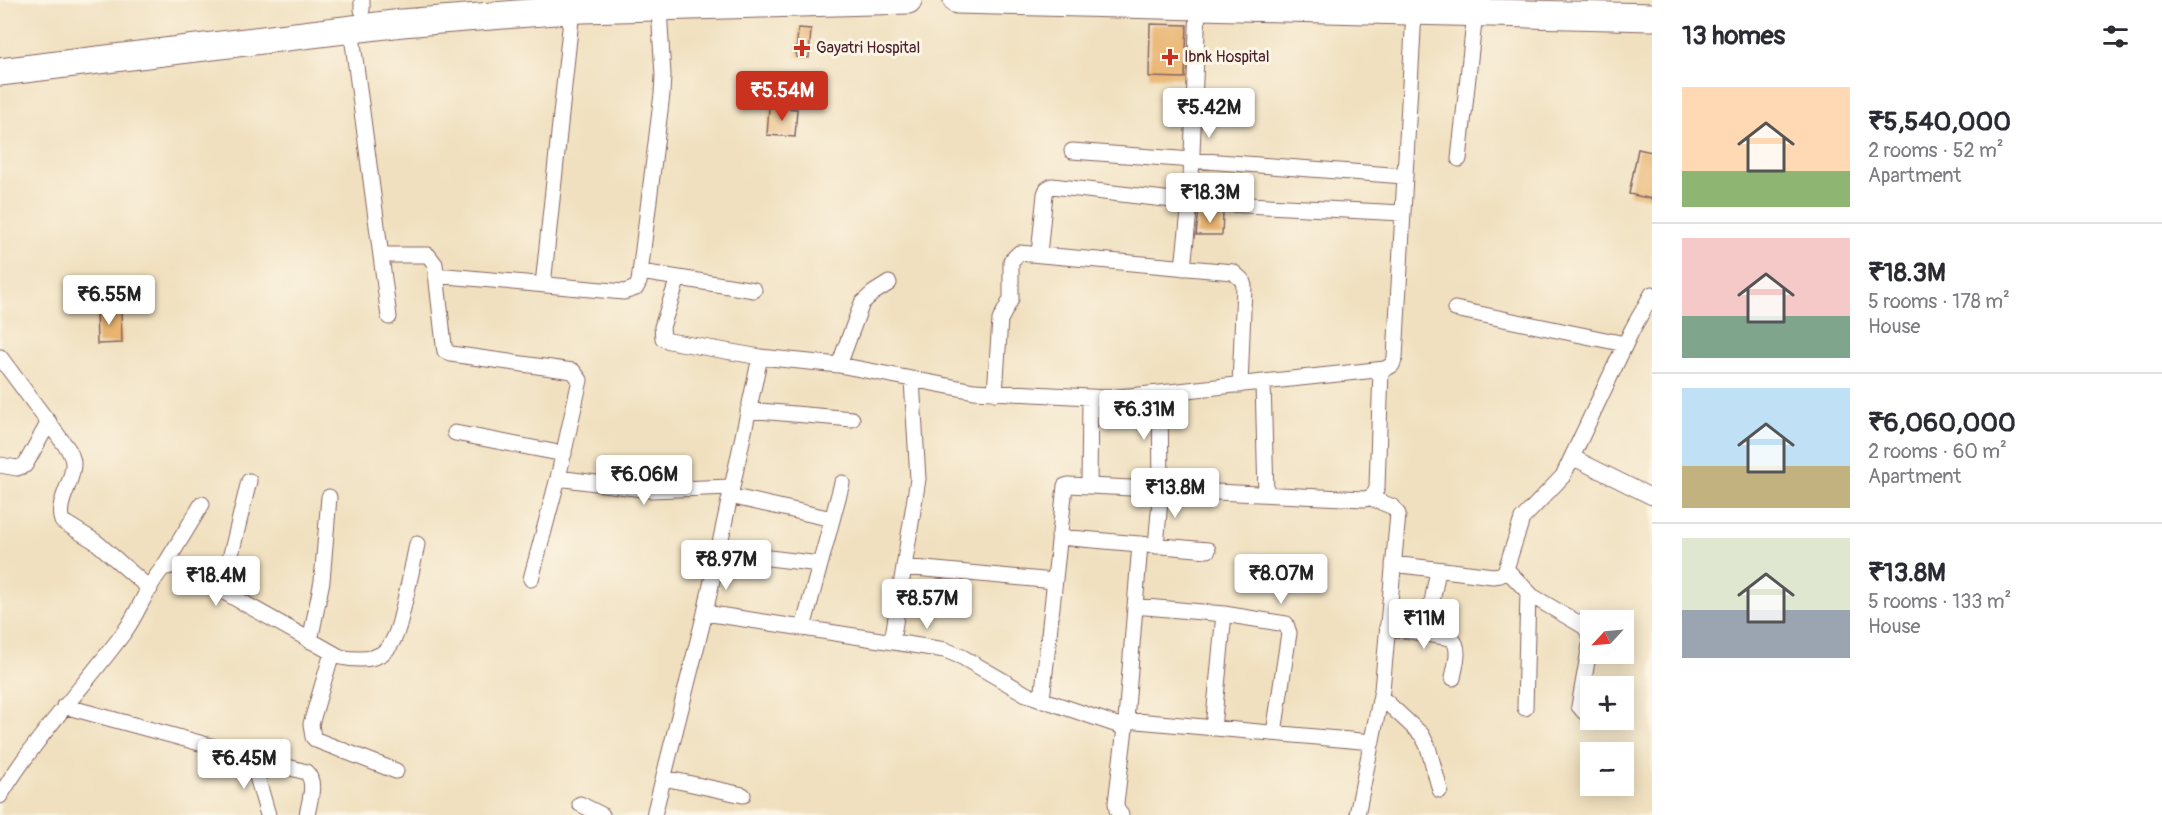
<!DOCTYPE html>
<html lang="en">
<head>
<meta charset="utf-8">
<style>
  :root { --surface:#fff; --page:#f2f2f3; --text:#2b2b33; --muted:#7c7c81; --line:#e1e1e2; --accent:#c8321e }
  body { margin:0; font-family:Pangolin,sans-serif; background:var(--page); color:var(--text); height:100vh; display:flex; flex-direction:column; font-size:22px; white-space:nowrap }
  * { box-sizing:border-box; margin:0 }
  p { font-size:20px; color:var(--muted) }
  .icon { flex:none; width:33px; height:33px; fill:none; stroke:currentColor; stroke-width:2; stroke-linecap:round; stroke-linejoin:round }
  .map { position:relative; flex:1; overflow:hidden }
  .side { display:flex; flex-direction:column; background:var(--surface); width:510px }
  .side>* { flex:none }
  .needle { width:39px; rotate:244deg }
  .controls { position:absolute; left:1580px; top:610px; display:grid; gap:12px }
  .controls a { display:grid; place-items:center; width:54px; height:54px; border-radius:0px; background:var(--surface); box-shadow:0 3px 15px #0003; font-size:30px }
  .price { position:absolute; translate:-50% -51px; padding:0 14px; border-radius:6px; background:#fff; color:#222; font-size:20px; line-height:39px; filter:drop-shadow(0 2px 3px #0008) }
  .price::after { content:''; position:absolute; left:50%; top:36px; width:18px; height:14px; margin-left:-9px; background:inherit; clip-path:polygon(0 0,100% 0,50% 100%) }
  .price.selected { background:var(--accent); color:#fff }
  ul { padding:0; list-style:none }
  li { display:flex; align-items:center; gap:18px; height:150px; padding:0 30px }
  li+li { border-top:2px solid var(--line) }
  li span { display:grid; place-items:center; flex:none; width:168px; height:120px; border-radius:0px; color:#555 }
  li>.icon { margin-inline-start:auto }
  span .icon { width:72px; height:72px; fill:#fffc; stroke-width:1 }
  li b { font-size:26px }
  h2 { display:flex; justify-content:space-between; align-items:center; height:72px; padding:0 30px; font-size:26px }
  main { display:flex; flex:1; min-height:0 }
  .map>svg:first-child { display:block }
  .building { fill:#e9b470 }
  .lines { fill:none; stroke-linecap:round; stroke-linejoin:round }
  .street-casing { stroke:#84635f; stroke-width:17 }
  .highway-casing { stroke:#84635f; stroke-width:29 }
  .street { stroke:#fff; stroke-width:15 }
  .highway { stroke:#fff; stroke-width:27 }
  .poi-dot { fill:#c8321e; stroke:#fcf5e5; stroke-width:2 }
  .labels { text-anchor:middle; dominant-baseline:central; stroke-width:6; stroke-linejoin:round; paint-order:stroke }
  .poi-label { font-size:16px; fill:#4a1f2b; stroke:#fcf5e5; text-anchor:start }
</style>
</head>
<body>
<main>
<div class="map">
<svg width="1652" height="815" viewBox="0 0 1652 815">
  <rect width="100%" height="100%" fill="#fcf5e5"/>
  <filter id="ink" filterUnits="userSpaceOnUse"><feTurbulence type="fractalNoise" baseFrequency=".0167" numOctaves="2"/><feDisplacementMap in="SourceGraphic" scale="12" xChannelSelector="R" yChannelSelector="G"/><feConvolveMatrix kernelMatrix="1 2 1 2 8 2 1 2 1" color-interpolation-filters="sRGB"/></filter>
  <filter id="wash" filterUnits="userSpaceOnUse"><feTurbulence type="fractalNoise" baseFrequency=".008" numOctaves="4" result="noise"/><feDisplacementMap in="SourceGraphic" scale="24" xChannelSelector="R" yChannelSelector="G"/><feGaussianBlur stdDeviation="1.35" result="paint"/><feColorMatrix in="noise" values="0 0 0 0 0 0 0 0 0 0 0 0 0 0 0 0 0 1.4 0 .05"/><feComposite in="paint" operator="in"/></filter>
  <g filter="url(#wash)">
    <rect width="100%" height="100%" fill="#f0e0bf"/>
    <g id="blocks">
      <path class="building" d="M1150,24L1187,25L1185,78L1149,77Z
        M798,28L811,29L809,58L796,57Z
        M769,107L797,109L795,137L767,135Z
        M1638,149L1652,152V199L1629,194Z
        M1199,212L1223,213L1222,235H1196Z
        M121,309L122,343L97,344L96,310Z"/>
    </g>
  </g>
  <g filter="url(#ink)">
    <use href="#blocks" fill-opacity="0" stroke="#84635f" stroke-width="1.5"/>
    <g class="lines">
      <g class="street-casing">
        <path id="street" d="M362,0V10
          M351,28L389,317
          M1072,151L1404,176
          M1459,159L1475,13
          M1039,254L1045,194L1047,189L1052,186L1190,202L1402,213
          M381,255H428L435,264L444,345L445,351L451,354L573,371L580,380L558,478L531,579
          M1183,268L1190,202L1198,7
          M641,272L754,290
          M436,275L624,292L636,288L639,282L662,94L663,76L659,8
          M678,278L662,327L663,338L669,341L760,357L839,365L974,391L1090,397L1108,398L1160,393L1385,369L1392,365L1395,358L1414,12
          M543,285L572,10
          M1455,309L1625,344
          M0,357L68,449C70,453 73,458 73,463C74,482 55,503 62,521L96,542L150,589
          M839,365L862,303L873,293L889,283
          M1263,383L1266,494
          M995,393L1000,320L1011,299V261L1019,253L1233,272L1242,280L1244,286L1240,385
          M748,410L852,419
          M455,433L564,454
          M1572,457L1652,497
          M0,465L17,468L25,465L49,422
          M558,478L650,490L732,487
          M1089,486L1090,397
          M730,496L832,519
          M1059,537L1208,550
          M1156,546L1161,489L1160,393
          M718,552L820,564
          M1393,564L1493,576L1500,575L1505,572L1522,519L1563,476L1632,330L1652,294
          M904,567L1054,581
          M163,568L202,504
          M1506,569L1532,596L1585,627L1590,636
          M222,591L249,481
          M1135,606L1224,614L1286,624L1289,633L1274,733
          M705,613L945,650L962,657L1026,694L1126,728
          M1387,627L1451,638C1462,647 1455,666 1453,678
          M803,628L842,483
          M1426,634L1438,570
          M310,641L322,581L329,497
          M892,642L918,479L912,380
          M1590,645L1579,706L1584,712L1590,710
          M332,653L311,724L313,737L316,740L396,771
          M1381,697L1422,735L1428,747L1440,790
          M1042,700L1065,486L1068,485L1365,499C1372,497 1375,495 1377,487L1381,370
          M64,706L306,772C317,782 309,802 307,815
          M1525,708L1528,593
          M1126,720L1372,742
          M1213,728L1224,614
          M252,759L268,815
          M664,778L743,795
          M0,796C36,736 84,687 125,631C139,612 147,585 163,568L176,565L340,657C388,666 395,646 404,604C409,584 413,564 417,544
          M580,804L602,815
          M654,815L705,613L760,357
          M1121,815L1117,810L1116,803L1126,720L1140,544
          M1357,815L1382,690L1398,514L1393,507L1371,498"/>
      </g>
      <g class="highway-casing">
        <path id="highway" d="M957,0L1652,17
          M0,72L402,23L582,9L908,0"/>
      </g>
      <use href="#street" class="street"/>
      <use href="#highway" class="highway"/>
    </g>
  </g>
  <g class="poi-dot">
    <path d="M799 39h6v6h6v6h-6v6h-6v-6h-6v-6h6z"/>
    <path d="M1167 48h6v6h6v6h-6v6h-6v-6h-6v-6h6z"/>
  </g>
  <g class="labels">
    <g class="poi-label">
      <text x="816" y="48">Gayatri Hospital</text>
      <text x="1184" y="57">Ibnk Hospital</text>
    </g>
  </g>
</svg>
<div class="controls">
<a><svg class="needle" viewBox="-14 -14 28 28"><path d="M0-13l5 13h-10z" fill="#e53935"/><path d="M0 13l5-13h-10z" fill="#7c7c81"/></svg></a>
<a>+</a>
<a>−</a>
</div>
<b class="price selected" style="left:782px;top:122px">₹5.54M</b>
<b class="price" style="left:1209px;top:139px">₹5.42M</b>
<b class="price" style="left:1210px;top:224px">₹18.3M</b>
<b class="price" style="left:109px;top:326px">₹6.55M</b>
<b class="price" style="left:1144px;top:441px">₹6.31M</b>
<b class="price" style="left:644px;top:506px">₹6.06M</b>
<b class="price" style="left:1175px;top:519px">₹13.8M</b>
<b class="price" style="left:726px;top:591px">₹8.97M</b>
<b class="price" style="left:1281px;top:605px">₹8.07M</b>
<b class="price" style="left:216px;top:607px">₹18.4M</b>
<b class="price" style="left:927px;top:630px">₹8.57M</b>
<b class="price" style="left:1424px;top:650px">₹11M</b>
<b class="price" style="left:244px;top:790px">₹6.45M</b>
</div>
<section class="side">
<h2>13 homes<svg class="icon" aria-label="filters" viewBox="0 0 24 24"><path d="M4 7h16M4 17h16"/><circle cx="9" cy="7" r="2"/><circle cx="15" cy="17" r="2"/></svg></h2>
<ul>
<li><span style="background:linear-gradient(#ffd9b3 70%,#8fb573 0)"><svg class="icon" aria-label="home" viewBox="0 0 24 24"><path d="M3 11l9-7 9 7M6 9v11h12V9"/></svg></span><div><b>₹5,540,000</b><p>2 rooms · 52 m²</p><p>Apartment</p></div></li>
<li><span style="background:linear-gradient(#f6c9c9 65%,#7fa58c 0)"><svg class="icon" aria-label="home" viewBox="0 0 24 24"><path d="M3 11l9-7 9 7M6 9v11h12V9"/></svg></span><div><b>₹18.3M</b><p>5 rooms · 178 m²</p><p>House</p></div></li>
<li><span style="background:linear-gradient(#bfe0f5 65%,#c2b280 0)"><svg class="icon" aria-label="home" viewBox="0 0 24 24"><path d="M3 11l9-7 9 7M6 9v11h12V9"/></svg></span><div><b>₹6,060,000</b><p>2 rooms · 60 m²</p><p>Apartment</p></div></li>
<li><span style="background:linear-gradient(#dfe7d0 60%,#9aa5b1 0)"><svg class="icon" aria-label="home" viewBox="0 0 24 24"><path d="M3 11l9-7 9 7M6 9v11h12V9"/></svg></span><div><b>₹13.8M</b><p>5 rooms · 133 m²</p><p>House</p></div></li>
</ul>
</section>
</main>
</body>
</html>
